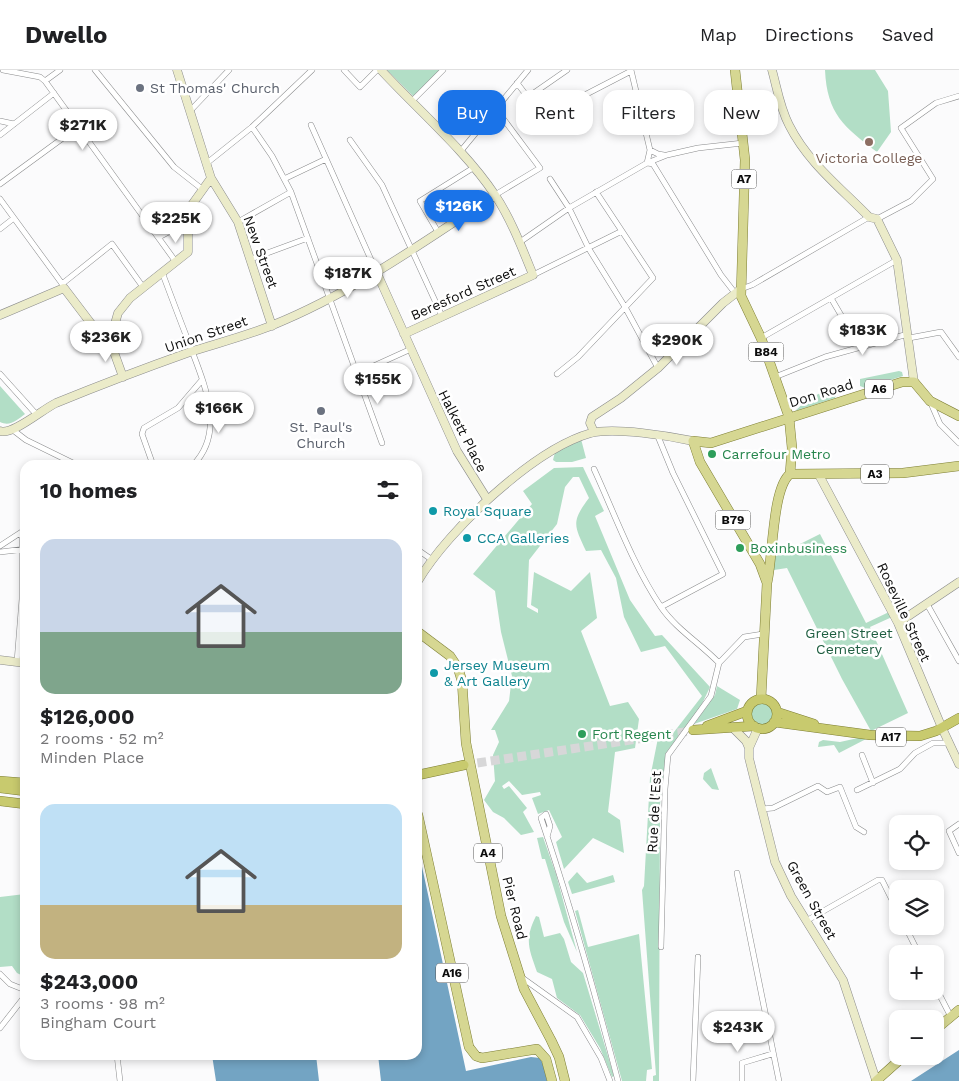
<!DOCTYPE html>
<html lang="en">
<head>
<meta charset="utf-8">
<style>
  :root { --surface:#fff; --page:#f6f6f6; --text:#202124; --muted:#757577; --line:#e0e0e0; --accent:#1a73e8 }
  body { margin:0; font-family:"Work Sans",sans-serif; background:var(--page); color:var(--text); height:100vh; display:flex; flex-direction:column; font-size:19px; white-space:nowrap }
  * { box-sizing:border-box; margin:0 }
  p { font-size:16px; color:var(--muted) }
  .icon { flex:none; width:28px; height:28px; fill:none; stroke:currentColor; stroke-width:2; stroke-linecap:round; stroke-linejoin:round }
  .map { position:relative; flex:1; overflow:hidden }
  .sheet { position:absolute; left:20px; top:390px; width:402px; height:600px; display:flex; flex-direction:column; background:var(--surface); border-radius:15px; box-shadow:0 2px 8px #0003 }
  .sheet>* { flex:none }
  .top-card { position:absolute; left:438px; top:20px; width:446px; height:45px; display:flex; gap:10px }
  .fabs { position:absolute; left:889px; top:745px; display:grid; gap:10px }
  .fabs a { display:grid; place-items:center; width:55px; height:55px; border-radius:10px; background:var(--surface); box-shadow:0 2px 8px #0003; font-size:25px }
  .price { position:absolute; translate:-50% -42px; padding:0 11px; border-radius:18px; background:#fff; color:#222; font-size:16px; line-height:32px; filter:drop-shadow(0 1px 2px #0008) }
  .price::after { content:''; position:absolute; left:50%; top:30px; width:15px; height:11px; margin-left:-8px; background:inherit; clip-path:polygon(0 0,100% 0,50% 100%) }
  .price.on { background:var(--accent); color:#fff }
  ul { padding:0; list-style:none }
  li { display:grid; align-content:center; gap:10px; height:265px; padding:0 20px }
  li span { display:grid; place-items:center; height:155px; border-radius:15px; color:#555 }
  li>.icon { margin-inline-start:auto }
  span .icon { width:90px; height:90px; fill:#fffc; stroke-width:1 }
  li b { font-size:21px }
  h2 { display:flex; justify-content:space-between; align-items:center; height:60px; padding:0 20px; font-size:21px }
  .pill { padding:0 18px; border-radius:15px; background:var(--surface); box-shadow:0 2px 8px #0003; font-size:18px; line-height:45px }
  .pill.on { background:var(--accent); color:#fff }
  header { display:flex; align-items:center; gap:30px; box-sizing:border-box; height:70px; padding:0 25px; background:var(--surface); border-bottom:1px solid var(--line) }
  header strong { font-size:24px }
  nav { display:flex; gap:28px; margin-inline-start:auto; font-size:18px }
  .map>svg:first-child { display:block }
  .green { fill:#b2dec6 }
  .water { fill:#73a4c3 }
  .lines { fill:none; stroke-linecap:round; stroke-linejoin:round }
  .trunk-tunnel { stroke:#d7d7d8; stroke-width:9; stroke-dasharray:9 4.5; stroke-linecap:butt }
  .minor-casing { stroke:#8a8b8c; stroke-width:6 }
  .secondary-casing { stroke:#8a8b8c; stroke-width:9 }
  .primary-casing { stroke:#7e7f35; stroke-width:10 }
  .trunk-casing { stroke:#7e7f35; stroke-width:10 }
  .minor { stroke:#fff; stroke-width:5 }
  .secondary { stroke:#ebebc9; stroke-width:8 }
  .primary { stroke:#d6d792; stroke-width:9 }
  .trunk { stroke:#c8ca6e; stroke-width:9 }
  .worship-dot { fill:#6b7280; stroke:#fff; stroke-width:2 }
  .education-dot { fill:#8d6e63; stroke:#fff; stroke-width:2 }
  .leisure-dot { fill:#2e9e5b; stroke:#fff; stroke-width:2 }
  .culture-dot { fill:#0f9aa8; stroke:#fff; stroke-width:2 }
  .labels { text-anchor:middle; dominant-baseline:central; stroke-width:5; stroke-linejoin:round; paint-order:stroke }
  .shield { fill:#fff; stroke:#565656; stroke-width:1 }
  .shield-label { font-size:12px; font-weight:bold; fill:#0d0d0d }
  .worship-label { font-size:14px; fill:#5b616d; stroke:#fff; text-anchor:start }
  .education-label { font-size:14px; fill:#785e54; stroke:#fff }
  .street-label { font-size:14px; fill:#0d0d0d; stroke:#fff }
  .leisure-label { font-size:14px; fill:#27864d; stroke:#fff; text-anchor:start }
  .culture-label { font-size:14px; fill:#0d838f; stroke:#fff; text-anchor:start }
  .park-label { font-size:14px; fill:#1f5e41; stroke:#fff }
</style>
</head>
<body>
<header>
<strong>Dwello</strong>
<nav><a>Map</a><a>Directions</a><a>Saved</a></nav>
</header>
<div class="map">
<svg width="959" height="1011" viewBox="0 0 959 1011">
  <rect width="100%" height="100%" fill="#fbfbfc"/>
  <path class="green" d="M387,0H440L414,27Z
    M825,0H875L888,21L891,62L877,82C844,57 827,44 825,0Z
    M899,301L902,302L903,306L865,318L860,316V309Z
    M0,316L25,344C17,350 10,357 0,352Z
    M835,316L838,322L835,328L795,341L808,329Z
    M581,369L586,388L572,392H556L553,390L555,382Z
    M583,397L604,441L595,446L630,530L655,566L662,565L710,617L701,636L666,683L660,735L659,1011H653V1006L656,1005L642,820L644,816L650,708L658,668L667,671L702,626L665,576L641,582L624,547L616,508L601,480L586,481C574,455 571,452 589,428L579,407H573L565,417L557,454L529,490L527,537L538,543V539L531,535L534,502L571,521L590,502L597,548L581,561L610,636L628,632L639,649L635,678L615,682L608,742L620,750L624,783L593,768L564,799L556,772L562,767L549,740L538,744L532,728L541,725L540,722L522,725L509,711L502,716L504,719L509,716L527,738L523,742L534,762L521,765L504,748L493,742L484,730L495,711L493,685L499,672L495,660H491L509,631L512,606L501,562L495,521L473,504L532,434L523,421L554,398Z
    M820,464L866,553L889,542L892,547L870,557L908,643L871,661L842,609L787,498L774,500V487Z
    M717,616L740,630L737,639L694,654L715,625Z
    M747 644a15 15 0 1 1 30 0a15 15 0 1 1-30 0Z
    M858,668H868L839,683L834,675L818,677L819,672L823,670L840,672Z
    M711,698L719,720L712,719L703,709L704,703Z
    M543,767L556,804L577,882L564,852L545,789H542L537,768Z
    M577,802L587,813L613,805L615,812L572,824L568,812Z
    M25,824V907L17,903L12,896L0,897V827Z
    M578,840L588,877L639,864L652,999L647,1000L646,1011H622L575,841Z
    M536,846L539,847L544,867L560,863L564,869L571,892L583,903L614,1006L612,1007L600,978L580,945L557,928L552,909L537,902C529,879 524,870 536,846Z"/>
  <path class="water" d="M418,778L466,1001L531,987L540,988L546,1000L547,1011H381L378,985H418Z
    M959,980V1011H911Z
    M212,985H316L319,1011H216Z"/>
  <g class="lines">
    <path class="trunk-tunnel" d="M464,695L691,661"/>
    <g class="minor-casing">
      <path id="minor" d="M3,0L40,7L45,11L176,192
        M95,0L174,97L202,119
        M344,0L360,17L377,0
        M631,0L650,80L647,93
        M45,11L60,0
        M517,13L546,51L577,29L631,1
        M528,27L567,0
        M411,32L443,0
        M191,40L229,0
        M0,51L14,54
        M311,55L376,201
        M252,57L272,86L291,122L382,373
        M0,65L54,23
        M350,70L382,115L442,246
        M650,80L658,84L664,85
        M460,82L528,0
        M207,93L252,57L312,0
        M648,93L653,94L721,205L735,223
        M284,109L326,89
        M550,109L569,138L589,179L625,237L658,298
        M0,114L78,57
        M495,125L540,98L496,39
        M0,129L63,215
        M877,149L911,131L933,109L901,58L936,33L959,26
        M238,152L291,122
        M0,159L14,148
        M438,162L420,131L473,98
        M159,167L187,152
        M520,172L569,138L647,93L667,85L698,78L743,73
        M251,189L308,168
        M162,202C171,226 180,250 189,273C203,311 227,361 193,395
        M533,205L622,161
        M62,214L112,174L143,217
        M741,219L752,215L869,147
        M831,228L859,276
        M761,268L897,190
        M909,268L941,262L959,287
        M0,304L36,344
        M356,304L411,279
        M557,304L578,287L653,208L596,122
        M775,307L825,287L908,264
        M930,331L940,354L959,373
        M13,360L26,370L77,395
        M657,364L673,403L723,504L661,537
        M153,395L142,364L144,358L178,338L202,310
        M594,399C615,445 633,495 661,537C676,559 701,574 719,593
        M0,476L23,461
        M418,480L431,489
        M0,482L25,479
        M927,534L959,591
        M17,592L22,529V462
        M719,593L744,567L763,564
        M862,685L873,713
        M857,720L900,699L915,683L933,673H949
        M761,739L773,738L818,716L827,722L840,717L856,757L864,762
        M959,754L949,761L959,783
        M547,767L550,756L546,744L541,748C570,834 595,923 618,1011
        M737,803L779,1011
        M806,851L878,810H882L898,842
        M905,856L919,884
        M661,877L665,719L668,685L711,626L719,593
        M0,904L10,914L25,920
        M521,907L577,947L601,988L610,1011
        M935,916L951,947
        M0,958L25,926
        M117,985L120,1011
        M693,1011L698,887
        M742,1011V993L772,984"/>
    </g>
    <g class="secondary-casing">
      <path id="secondary" d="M177,0L211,108L238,152L272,256
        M381,0C417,39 466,81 495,125C511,149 522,178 533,205L404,264
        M772,0C777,18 780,38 789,55C808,93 841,118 869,147L877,149L897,190L914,312
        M376,201L457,381L487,429
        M0,245L64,218L102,268L110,271
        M123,307L110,271L118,243L130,228L188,182V146L191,136L211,108
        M0,361C12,366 43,339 56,333C100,315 145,298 190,282C218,273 246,266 273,255C352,223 424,172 495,125
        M594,362L590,353L592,347L621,328L658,298L723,233L741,219
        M819,405L898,553L942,658L959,694
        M418,511C448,460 534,379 591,363C615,357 669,366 693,371
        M898,553L959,512
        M0,590L25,593
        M733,658L746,671L749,678
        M758,658L749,678V688L775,792L791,826L843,910L876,1010"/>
    </g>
    <g class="primary-casing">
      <path id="primary" d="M735,0L745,90L741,226L761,268L789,347L792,378L790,404
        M790,404L903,403L959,396
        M767,513L760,494L700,392L693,371L711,373L902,312H914L930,331L959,346
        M418,562L450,586L458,598L462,611L466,673L501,846L524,919L551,970L559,987L565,1011
        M761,629L767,513C773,489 772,418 790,404
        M418,745L469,977L476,986L482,988L537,979L546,989L552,1011
        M935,960L959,940
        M876,1011L904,986"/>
    </g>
    <g class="trunk-casing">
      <path id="trunk" d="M747 644a15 15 0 1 1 30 0a15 15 0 1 1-30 0Z
        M777,642L814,654
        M774,652L870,665L920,666L936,661L959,648
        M707,656L747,641
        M693,660L754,656
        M418,705L464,695
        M0,711L25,713
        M0,718L25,721
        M0,731L25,734"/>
    </g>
    <use href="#minor" class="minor"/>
    <use href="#secondary" class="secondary"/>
    <use href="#primary" class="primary"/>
    <use href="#trunk" class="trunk"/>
  </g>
  <g class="worship-dot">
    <circle cx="140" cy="18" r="5"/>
    <circle cx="321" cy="341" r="5"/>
  </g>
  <circle class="education-dot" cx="869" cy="72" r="5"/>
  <g class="leisure-dot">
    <circle cx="712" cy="384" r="5"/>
    <circle cx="740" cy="478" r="5"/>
    <circle cx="582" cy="664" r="5"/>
  </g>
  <g class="culture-dot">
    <circle cx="433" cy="441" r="5"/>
    <circle cx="467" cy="468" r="5"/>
    <circle cx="434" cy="603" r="5"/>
  </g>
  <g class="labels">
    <g class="shield">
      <rect x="731.5" y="99.5" width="25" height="19" rx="4"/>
      <rect x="748.5" y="272.5" width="35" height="19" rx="4"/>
      <rect x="865" y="309.5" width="28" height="19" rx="4"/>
      <rect x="861" y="394.5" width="28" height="19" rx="4"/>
      <rect x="715.5" y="440.5" width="35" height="19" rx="4"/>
      <rect x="876" y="657.5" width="30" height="19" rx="4"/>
      <rect x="474" y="773.5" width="28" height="19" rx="4"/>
      <rect x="436" y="893.5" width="32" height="19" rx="4"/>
    </g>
    <g class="shield-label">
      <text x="744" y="109">A7</text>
      <text x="766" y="282">B84</text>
      <text x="879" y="319">A6</text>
      <text x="875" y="404">A3</text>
      <text x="733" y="450">B79</text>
      <text x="891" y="667">A17</text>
      <text x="488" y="783">A4</text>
      <text x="452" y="903">A16</text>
    </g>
    <g class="worship-label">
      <text x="150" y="18">St Thomas' Church</text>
      <text x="321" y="357" text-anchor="middle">St. Paul's<tspan x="321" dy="16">Church</tspan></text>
    </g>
    <g class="education-label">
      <text x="869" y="88">Victoria College</text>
    </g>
    <g class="street-label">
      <text transform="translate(261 182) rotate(70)">New Street</text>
      <text transform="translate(463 223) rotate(-24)">Beresford Street</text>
      <text transform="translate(206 264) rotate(-19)">Union Street</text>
      <text transform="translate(821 323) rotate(-17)">Don Road</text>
      <text transform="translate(463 361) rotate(63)">Halkett Place</text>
      <text transform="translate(904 542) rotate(65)">Roseville Street</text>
      <text transform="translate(654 742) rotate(-87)">Rue de l'Est</text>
      <text transform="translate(812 830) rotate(61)">Green Street</text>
      <text transform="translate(515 838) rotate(76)">Pier Road</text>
    </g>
    <g class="leisure-label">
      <text x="722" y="384">Carrefour Metro</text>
      <text x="750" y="478">Boxinbusiness</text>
      <text x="592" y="664">Fort Regent</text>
    </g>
    <g class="culture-label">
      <text x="443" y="441">Royal Square</text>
      <text x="477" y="468">CCA Galleries</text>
      <text x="444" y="595">Jersey Museum<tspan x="444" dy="16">&amp; Art Gallery</tspan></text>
    </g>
    <g class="park-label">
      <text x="849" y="563">Green Street<tspan x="849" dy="16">Cemetery</tspan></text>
    </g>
  </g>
</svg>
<div class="fabs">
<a><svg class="icon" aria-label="locate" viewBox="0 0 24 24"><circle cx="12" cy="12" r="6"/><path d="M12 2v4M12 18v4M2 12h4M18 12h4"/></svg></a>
<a><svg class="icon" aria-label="layers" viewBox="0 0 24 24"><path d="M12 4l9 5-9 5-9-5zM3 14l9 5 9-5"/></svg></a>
<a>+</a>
<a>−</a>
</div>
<b class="price" style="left:83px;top:81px">$271K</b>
<b class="price on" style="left:459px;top:162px">$126K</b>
<b class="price" style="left:176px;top:174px">$225K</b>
<b class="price" style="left:348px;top:229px">$187K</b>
<b class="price" style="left:863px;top:286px">$183K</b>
<b class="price" style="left:106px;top:293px">$236K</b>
<b class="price" style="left:677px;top:296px">$290K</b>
<b class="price" style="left:378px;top:335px">$155K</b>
<b class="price" style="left:219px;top:364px">$166K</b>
<b class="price" style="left:738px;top:983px">$243K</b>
<div class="top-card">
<a class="pill on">Buy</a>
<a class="pill">Rent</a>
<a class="pill">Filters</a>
<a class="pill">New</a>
</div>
<section class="sheet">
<h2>10 homes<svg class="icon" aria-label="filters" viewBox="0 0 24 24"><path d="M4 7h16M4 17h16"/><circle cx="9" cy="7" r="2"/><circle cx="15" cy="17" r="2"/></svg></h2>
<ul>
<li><span style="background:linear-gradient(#c9d6e8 60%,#7fa58c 0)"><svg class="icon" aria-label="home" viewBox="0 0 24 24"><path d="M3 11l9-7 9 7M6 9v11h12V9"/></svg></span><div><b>$126,000</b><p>2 rooms · 52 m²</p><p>Minden Place</p></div></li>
<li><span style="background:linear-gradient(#bfe0f5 65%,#c2b280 0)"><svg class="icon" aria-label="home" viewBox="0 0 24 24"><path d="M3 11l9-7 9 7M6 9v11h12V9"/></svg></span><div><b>$243,000</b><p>3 rooms · 98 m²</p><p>Bingham Court</p></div></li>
</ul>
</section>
</div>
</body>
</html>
